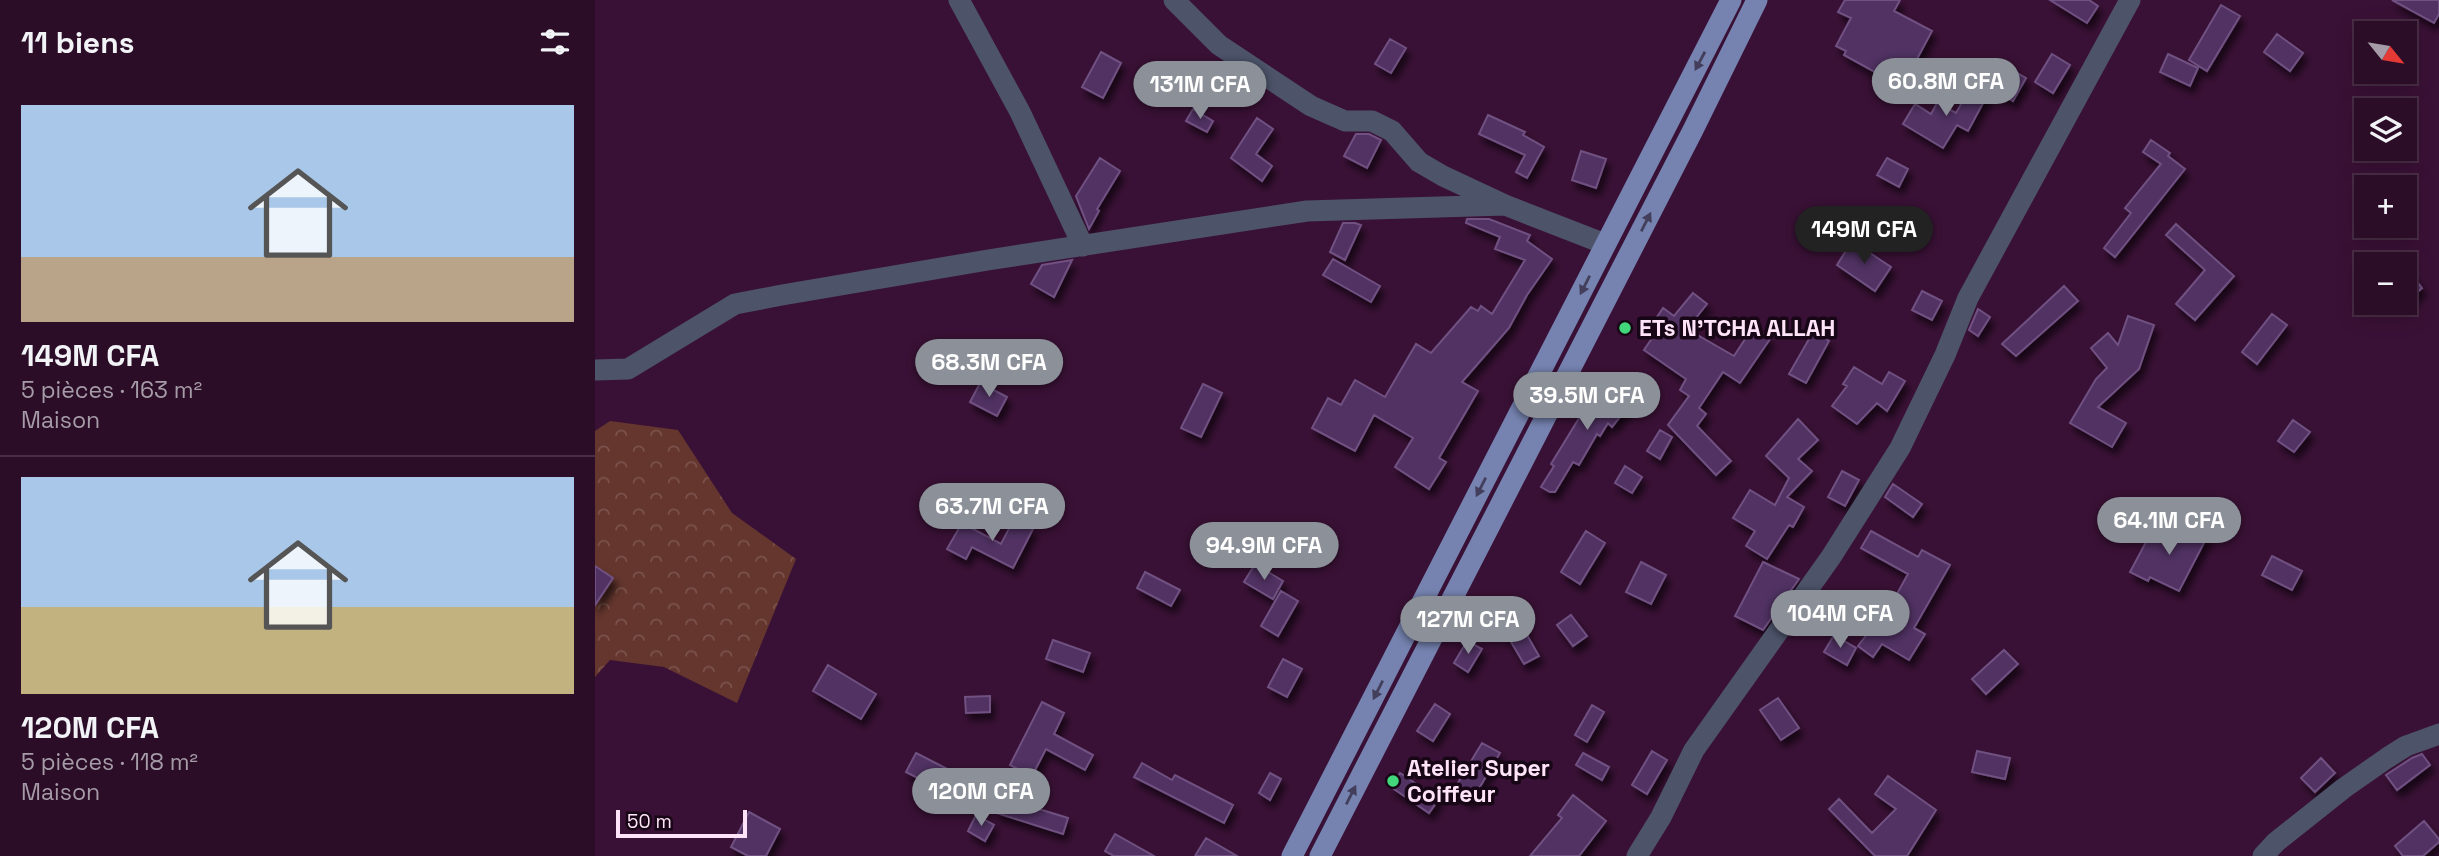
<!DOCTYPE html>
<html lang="fr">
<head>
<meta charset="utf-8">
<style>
  :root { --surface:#2c0d28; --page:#381b34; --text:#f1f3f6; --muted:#a69ca8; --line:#482d45; --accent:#8c9099 }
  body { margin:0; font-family:"Space Grotesk",sans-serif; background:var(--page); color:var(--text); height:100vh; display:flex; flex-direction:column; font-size:26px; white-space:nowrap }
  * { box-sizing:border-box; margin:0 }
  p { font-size:23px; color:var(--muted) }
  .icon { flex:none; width:38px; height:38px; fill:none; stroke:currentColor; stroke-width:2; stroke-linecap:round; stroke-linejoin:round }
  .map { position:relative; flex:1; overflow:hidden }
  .sheet { display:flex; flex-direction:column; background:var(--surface); width:595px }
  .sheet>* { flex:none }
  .needle { width:46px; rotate:120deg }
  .fabs { position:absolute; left:1759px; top:21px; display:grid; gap:14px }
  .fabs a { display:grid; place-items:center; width:63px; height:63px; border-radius:0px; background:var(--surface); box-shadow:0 4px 18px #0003,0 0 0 2px var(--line); font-size:35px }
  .scale { position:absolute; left:21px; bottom:18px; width:131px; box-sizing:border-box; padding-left:7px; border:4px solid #fee3f9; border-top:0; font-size:19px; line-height:24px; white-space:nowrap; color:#fee3f9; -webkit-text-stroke:5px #170615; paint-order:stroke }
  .price { position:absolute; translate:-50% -60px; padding:0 16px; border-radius:24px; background:var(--accent); color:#fff; font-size:23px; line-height:46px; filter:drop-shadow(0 2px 4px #0008) }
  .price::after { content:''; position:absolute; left:50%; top:42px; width:21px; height:16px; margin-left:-10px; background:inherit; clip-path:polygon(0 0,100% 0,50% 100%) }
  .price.on { background:#222; color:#fff }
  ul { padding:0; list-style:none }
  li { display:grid; align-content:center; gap:14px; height:371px; padding:0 21px }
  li+li { border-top:2px solid var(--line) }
  li span { display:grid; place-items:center; height:217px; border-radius:0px; color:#555 }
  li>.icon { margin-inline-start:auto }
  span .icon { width:126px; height:126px; fill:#fffc; stroke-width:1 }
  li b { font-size:30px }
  h2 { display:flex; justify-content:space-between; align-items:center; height:84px; padding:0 21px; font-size:30px }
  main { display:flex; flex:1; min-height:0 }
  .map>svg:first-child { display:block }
  .forest { fill:url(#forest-crowns) }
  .building { fill:#513064; stroke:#6f5181; stroke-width:2; filter:url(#shadow) }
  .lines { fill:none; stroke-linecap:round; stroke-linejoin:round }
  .minor { stroke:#4d546a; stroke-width:21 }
  .major { stroke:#7683b0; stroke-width:21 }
  .oneway { fill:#423e5b }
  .poi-dot { fill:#42d77b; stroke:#170615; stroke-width:2.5 }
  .labels { text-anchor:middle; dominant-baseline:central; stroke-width:7; stroke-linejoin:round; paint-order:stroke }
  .poi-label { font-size:23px; font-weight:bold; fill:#fee3f9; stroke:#170615; text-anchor:start }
</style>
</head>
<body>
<main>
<section class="sheet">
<h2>11 biens<svg class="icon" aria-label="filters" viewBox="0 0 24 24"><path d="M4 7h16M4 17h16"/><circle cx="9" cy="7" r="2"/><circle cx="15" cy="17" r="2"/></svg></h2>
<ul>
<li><span style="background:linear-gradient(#a9c7e8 70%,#b9a48a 0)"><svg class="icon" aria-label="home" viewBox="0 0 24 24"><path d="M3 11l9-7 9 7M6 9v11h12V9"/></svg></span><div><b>149M CFA</b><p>5 pièces · 163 m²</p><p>Maison</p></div></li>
<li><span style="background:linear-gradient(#a9c7e8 60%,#c2b280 0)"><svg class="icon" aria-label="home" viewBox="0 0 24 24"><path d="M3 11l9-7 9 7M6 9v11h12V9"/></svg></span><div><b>120M CFA</b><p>5 pièces · 118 m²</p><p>Maison</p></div></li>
</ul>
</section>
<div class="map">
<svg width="1844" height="856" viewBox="0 0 1844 856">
  <defs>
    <pattern id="forest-crowns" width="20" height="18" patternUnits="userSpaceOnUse" patternTransform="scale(1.75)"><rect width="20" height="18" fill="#64362d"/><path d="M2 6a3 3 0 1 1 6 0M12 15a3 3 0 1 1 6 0" fill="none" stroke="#7b534c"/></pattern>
    <filter id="shadow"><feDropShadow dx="4" dy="7" stdDeviation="3.5" flood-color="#0009"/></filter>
  </defs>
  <rect width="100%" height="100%" fill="#3a1136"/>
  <path class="forest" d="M15,421L83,430L137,513L201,559L142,703L69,667L15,660L0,677V431Z"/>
  <path class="building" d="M1250,0H1305L1299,11L1337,31L1307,87L1249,55L1251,51L1241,46L1256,18L1243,12Z
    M1455,0H1494L1503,6L1492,23Z
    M1797,0H1844V14L1839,23Z
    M1626,5L1645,16L1612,71L1594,60Z
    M1682,34L1708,53L1695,71L1669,52Z
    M795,39L811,48L796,73L780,64Z
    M506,52L526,63L508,98L487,87Z
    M1457,54L1475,65L1458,93L1440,82Z
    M1573,54L1603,68L1595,86L1565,72Z
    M1410,66L1431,78L1418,101L1397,88Z
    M1377,85L1393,94L1373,131L1362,125L1348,148L1308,124L1320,104L1336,114L1342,103L1361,113Z
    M598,109L618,121L612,132L591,121Z
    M893,115L930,132L928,135L949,147L932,178L921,172L930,155L884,134Z
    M662,118L678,129L661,154L677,166L667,181L636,158Z
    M761,134H774L786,140L772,168L749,156Z
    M1556,140L1575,153L1573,156L1590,169L1520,257L1509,248L1536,213L1530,208L1566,164L1548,152Z
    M986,151L1011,159L1001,188L977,180Z
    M505,158L525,171L502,209L504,211L494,229L481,196Z
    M1292,158L1313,169L1304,187L1282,175Z
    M872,219H894L935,235L932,241L957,259L932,295L914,328L867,382L883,391L844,458L851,462L834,489L800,467L818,438L779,415L760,451L717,428L733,398L746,405L760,380L790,397L821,344L836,353L876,307L883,311L886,306L897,314L930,260L900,249L905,237L871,223Z
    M748,223H760L766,225L750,260L735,252Z
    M1581,224L1639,276L1600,320L1581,304L1610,270L1571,235Z
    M1257,241L1296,267L1280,291L1242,265Z
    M738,259L785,286L776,302L728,275Z
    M477,260L459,297L436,284L447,265Z
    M1810,266L1827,288L1810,303Z
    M1469,286L1483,301L1421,356L1407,344Z
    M1327,291L1347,301L1337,320L1317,310Z
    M1098,293L1112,304L1092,329L1139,356L1158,327L1175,339L1145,383L1128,372L1104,408L1111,414L1102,426L1136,461L1121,475L1073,425L1094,396L1085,390L1091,379L1049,350L1064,328L1058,323L1068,308L1079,316Z
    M1383,309L1395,317L1383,336L1374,330Z
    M1677,314L1692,325L1662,364L1647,352Z
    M1533,316L1559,325L1544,369L1503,407L1531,423L1517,447L1475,423L1501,379L1512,368L1496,348L1513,333L1523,345Z
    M1218,332L1234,341L1211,383L1194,374Z
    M1259,367L1287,384L1294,372L1310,381L1292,411L1282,403L1262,424L1237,406L1252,386L1248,384Z
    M385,383L412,397L402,416L375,402Z
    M608,384L627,393L606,437L586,428Z
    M1005,384L1020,394L1025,387L1039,399L1017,427L1013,423L1005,436L1002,434L984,465L978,462L960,492H955L946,487L959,466L956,464Z
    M1203,419L1223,440L1203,459L1217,471L1192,497L1209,507L1198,527L1194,525L1172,559L1151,546L1160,531L1138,518L1155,490L1180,505L1194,478L1171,456Z
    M1698,420L1715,432L1699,452L1683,441Z
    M1065,430L1077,437L1065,459L1052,451Z
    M1030,466L1047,477L1037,493L1020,483Z
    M1247,471L1264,480L1250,506L1233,497Z
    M1298,484L1327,504L1318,517L1290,497Z
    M419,519L438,529L418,568L377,547L371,559L352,549L367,523L406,544Z
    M1590,526L1612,537L1584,591L1555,577L1553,581L1535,572L1559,527L1583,540Z
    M991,531L1010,543L985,584L966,572Z
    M1276,531L1323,557L1327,550L1355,565L1319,628L1330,634L1314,660L1287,644L1278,657L1263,646L1290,611L1292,612L1313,574L1266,548Z
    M1677,556L1707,571L1697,590L1667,575Z
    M1046,562L1071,575L1056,604L1031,592Z
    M1168,562L1204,579L1168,630L1140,616Z
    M660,564L688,581L678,599L649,582Z
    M0,566L18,578L0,605Z
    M550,572L585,590L576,606L542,588Z
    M686,591L703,601L683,636L666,626Z
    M976,615L992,636L978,646L962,625Z
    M924,621L944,656L929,664L909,630Z
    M1239,635L1261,648L1252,665L1229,652Z
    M458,640L495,653L488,672L451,659Z
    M872,641L887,649L873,672L859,663Z
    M1409,650L1423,664L1391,694L1377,679Z
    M688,659L707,669L692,697L673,687Z
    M233,665L281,694L266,719L218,691Z
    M395,696V712L371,713L370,697Z
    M1183,698L1204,728L1186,740L1165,710Z
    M447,702L469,713L459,734L498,755L490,770L451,749L437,776L415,765Z
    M840,704L855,714L838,741L822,731Z
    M997,705L1009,712L992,742L980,735Z
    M887,743L905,753L876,802L858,791Z
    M1057,751L1072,760L1052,794L1037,785Z
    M1382,751L1415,758L1410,779L1377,772Z
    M321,753L366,776L356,795L311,772Z
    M988,753L1014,767L1007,780L981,765Z
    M1827,754L1835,765L1802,790L1791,775L1817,758Z
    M1726,758L1740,773L1720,792L1706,778Z
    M547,763L577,780L580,775L638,805L629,823L539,777Z
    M675,773L686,779L675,800L664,793Z
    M805,773L844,799L834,813L796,787Z
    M1293,776L1341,810L1312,856H1280L1234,809L1244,799L1277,833L1301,809L1280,794Z
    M978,795L1011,821L984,856H935L967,818L963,815Z
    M408,798L473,818L468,834L402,813Z
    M154,812L185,829L171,856H153L136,847Z
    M381,815L399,825L390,841L373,831Z
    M1829,821L1844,839V842L1828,856H1808L1800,846Z
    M520,834L559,856H519L510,851Z
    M611,838L642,856H600Z"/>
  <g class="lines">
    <path class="minor" d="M364,0L425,112L488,246
      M579,0L624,45L716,106L750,121H777L797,131L824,162L848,176L910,205L1010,244
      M0,370L33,369L140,304L187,295L393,260L712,211L910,205
      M1042,856L1066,817L1099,750L1236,557L1305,448L1350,355L1373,298L1535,0
      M1668,856L1681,842L1749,788L1792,758L1811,746L1844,734"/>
    <path class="major" d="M697,856L1136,0
      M725,856L1098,130L1162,0"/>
  </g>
  <defs><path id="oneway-solid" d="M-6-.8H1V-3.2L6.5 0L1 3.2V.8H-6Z" transform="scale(1.75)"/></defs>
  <g class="oneway">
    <use href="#oneway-solid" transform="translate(1105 61) rotate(118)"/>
    <use href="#oneway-solid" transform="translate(1051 222) rotate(-63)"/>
    <use href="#oneway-solid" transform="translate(990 285) rotate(117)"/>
    <use href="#oneway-solid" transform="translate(886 487) rotate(117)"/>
    <use href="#oneway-solid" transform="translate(783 690) rotate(117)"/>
    <use href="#oneway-solid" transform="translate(756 795) rotate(-63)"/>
  </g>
  <g class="poi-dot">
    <circle cx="1030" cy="328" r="7"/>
    <circle cx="798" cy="781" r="7"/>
  </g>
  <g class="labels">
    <g class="poi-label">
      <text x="1044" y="328">ETs N'TCHA ALLAH</text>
      <text x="812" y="768">Atelier Super<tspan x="812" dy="26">Coiffeur</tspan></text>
    </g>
  </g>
</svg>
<div class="fabs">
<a><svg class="needle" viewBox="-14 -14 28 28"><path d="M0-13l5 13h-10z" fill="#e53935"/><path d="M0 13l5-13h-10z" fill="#a69ca8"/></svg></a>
<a><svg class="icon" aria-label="layers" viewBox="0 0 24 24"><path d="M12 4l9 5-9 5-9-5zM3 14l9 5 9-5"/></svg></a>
<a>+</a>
<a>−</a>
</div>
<div class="scale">50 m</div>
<b class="price" style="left:1351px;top:118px">60.8M CFA</b>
<b class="price" style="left:605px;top:121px">131M CFA</b>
<b class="price on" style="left:1269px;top:266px">149M CFA</b>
<b class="price" style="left:394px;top:399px">68.3M CFA</b>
<b class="price" style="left:992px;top:432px">39.5M CFA</b>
<b class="price" style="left:397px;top:543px">63.7M CFA</b>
<b class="price" style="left:1574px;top:557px">64.1M CFA</b>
<b class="price" style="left:669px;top:582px">94.9M CFA</b>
<b class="price" style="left:1245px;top:650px">104M CFA</b>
<b class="price" style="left:873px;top:656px">127M CFA</b>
<b class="price" style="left:386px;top:828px">120M CFA</b>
</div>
</main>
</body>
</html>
